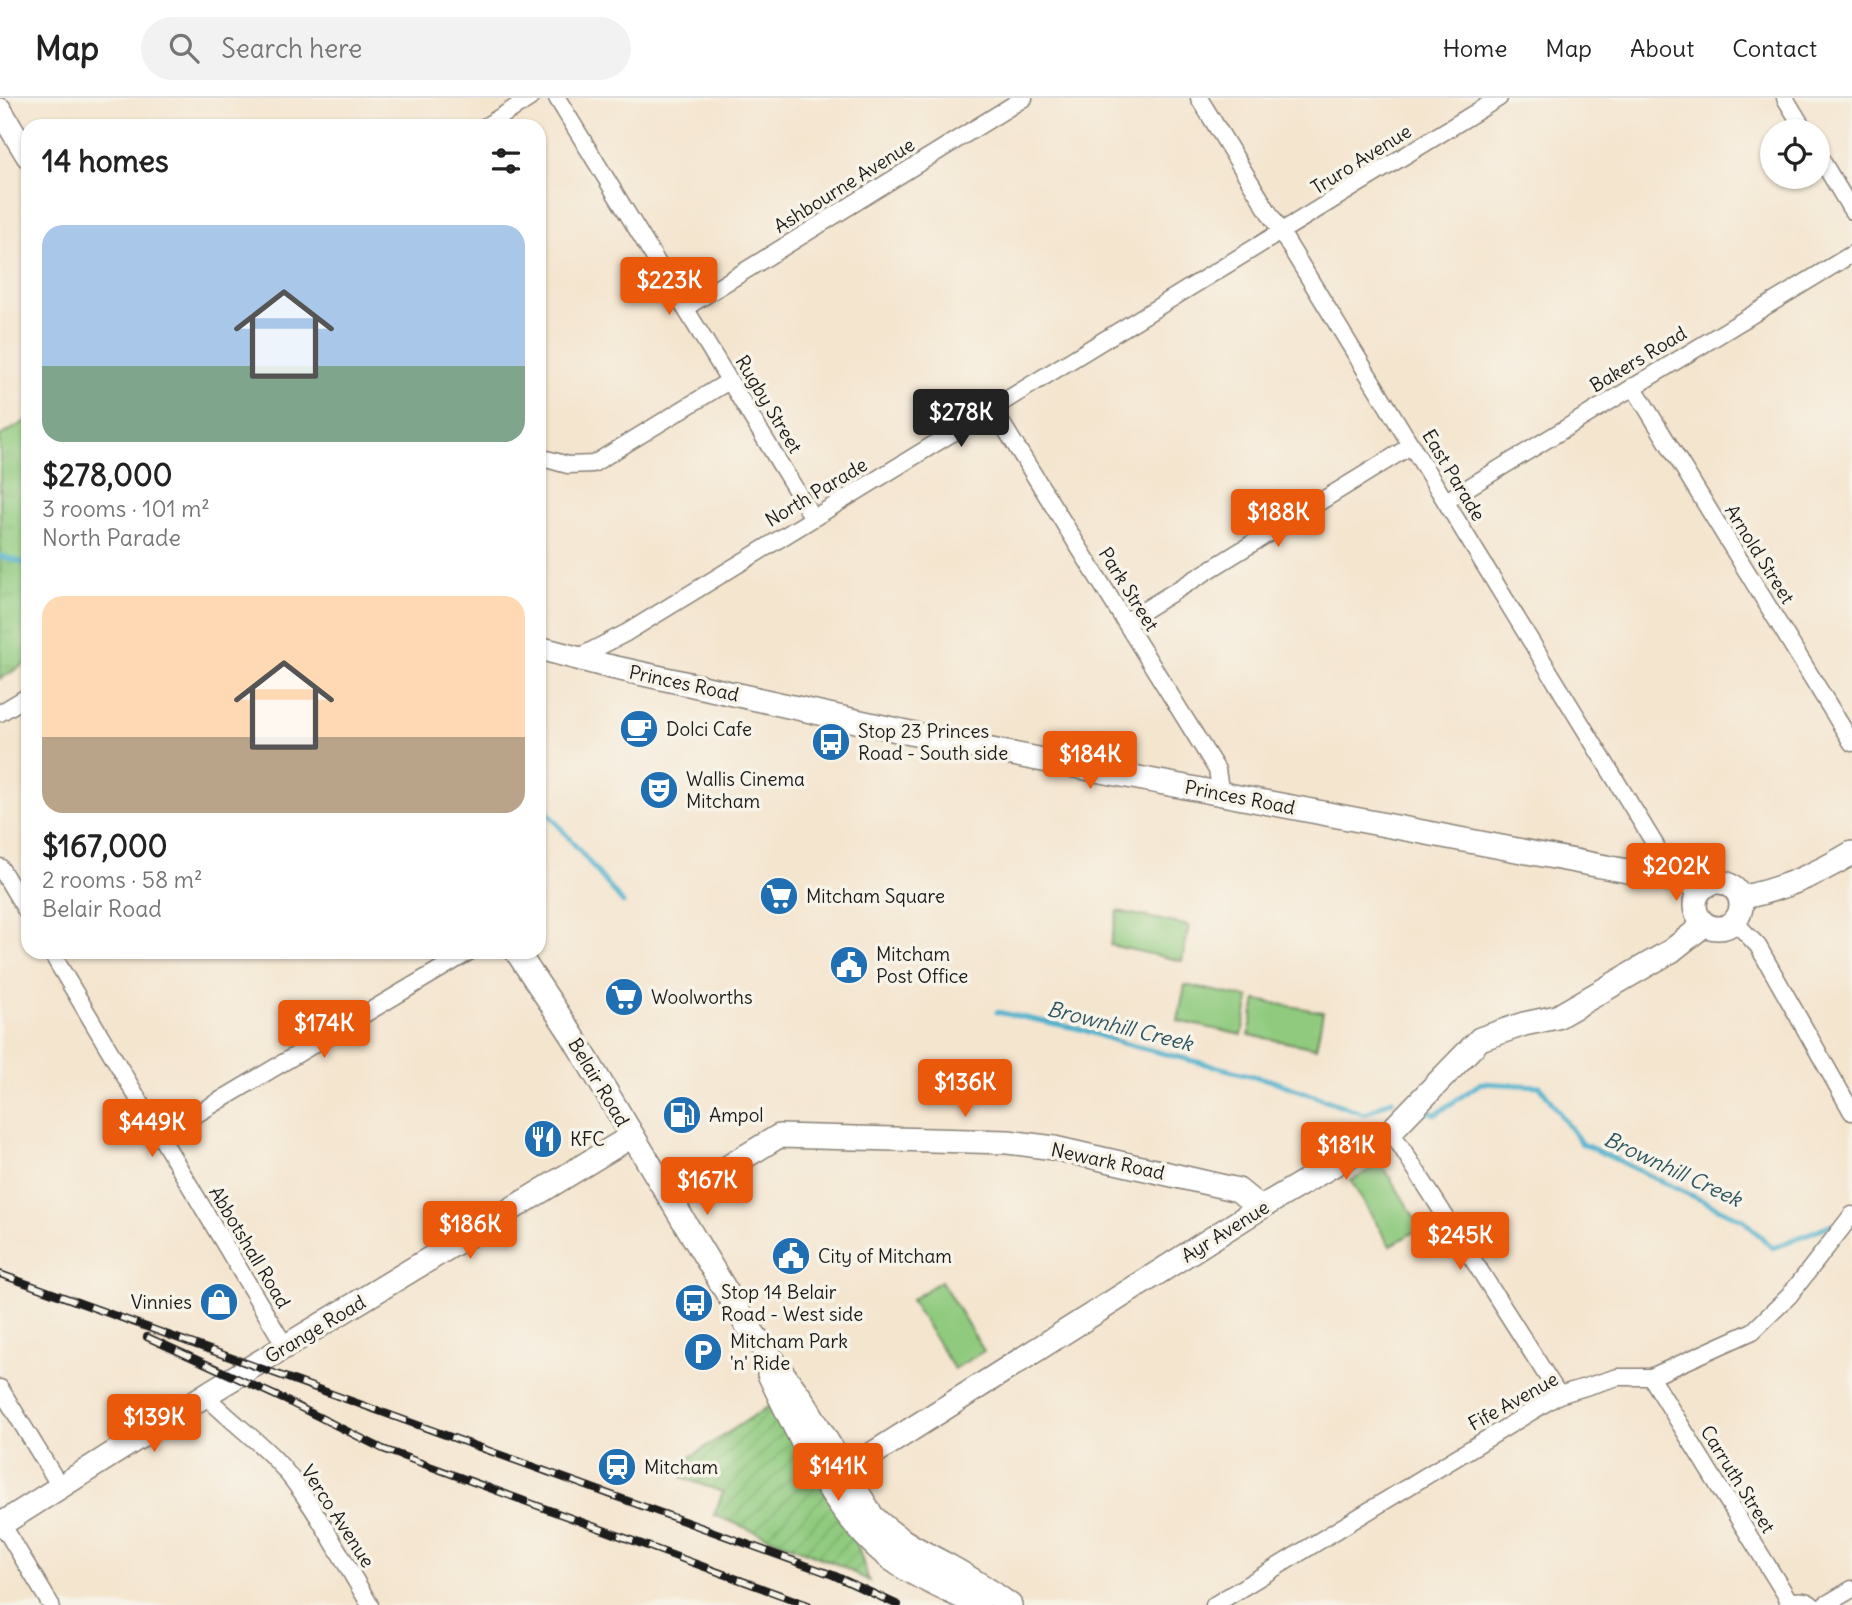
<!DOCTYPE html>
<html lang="en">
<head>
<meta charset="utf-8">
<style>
  :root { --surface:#fff; --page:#f2f2f2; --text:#222; --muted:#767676; --line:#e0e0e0; --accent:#ea580c }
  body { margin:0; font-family:Delius,sans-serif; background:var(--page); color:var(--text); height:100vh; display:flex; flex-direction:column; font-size:26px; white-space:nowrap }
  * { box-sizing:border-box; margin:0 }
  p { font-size:23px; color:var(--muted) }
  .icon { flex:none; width:38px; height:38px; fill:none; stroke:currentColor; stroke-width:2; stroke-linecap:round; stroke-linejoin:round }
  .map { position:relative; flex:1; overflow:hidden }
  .details { position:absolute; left:21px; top:21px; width:525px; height:840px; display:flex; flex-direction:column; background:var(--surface); border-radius:21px; box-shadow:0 2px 5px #0004 }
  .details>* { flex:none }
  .controls { position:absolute; left:1760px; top:21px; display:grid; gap:14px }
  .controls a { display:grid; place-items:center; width:70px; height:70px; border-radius:50%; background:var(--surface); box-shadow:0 2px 5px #0004; font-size:35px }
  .price { position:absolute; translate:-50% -60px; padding:0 16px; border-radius:7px; background:var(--accent); color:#fff; font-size:23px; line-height:46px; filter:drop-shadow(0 2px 4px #0008) }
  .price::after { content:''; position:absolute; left:50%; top:42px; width:21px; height:16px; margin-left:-10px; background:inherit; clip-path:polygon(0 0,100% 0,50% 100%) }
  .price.current { background:#222; color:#fff }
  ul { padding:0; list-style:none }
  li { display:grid; align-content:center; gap:14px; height:371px; padding:0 21px }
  li span { display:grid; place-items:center; height:217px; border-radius:21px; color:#555 }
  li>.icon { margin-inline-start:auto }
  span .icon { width:126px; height:126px; fill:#fffc; stroke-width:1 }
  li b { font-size:30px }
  h2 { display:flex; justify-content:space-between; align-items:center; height:84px; padding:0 21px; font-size:30px }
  header { display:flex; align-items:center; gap:42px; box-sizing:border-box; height:98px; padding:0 35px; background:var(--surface); border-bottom:2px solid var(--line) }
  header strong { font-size:33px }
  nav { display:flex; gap:38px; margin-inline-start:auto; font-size:24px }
  .search { width:490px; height:63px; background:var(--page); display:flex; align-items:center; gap:18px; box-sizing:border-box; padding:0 24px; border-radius:38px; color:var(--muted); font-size:26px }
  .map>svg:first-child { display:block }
  .grass { fill:#8fca7e; stroke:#56734d; stroke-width:2 }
  .park { fill:url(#park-tufts); stroke:#56734d; stroke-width:2 }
  .garden { fill:url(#garden-furrows); stroke:#56734d; stroke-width:2 }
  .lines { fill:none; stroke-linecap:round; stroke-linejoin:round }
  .stream { stroke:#4eb1cd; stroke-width:5 }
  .street-casing { stroke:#888076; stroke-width:19 }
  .secondary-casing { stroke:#888076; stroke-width:26 }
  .street { stroke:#fff; stroke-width:16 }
  .secondary { stroke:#fff; stroke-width:23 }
  .rail-casing { stroke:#1c1c1c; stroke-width:8 }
  .rail { stroke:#f7f3e8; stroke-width:5; stroke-dasharray:16; stroke-linecap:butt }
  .labels { text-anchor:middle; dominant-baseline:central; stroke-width:7; stroke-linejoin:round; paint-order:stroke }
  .street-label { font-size:19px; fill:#1c1c1c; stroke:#f7f3e8 }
  .poi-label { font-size:19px; fill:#1c1c1c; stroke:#f7f3e8; text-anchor:start }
  .water-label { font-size:21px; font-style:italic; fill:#305863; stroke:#f7f3e8 }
</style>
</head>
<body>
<header>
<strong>Map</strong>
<div class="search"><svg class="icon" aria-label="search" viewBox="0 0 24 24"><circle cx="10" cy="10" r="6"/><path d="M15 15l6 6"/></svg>Search here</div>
<nav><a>Home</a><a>Map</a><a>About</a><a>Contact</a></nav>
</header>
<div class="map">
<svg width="1852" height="1507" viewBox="0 0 1852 1507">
  <defs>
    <pattern id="park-tufts" width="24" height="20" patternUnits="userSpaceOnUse" patternTransform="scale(1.75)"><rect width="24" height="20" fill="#8fca7e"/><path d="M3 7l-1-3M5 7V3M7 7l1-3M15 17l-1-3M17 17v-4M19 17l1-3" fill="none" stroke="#7bad6c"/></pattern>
    <pattern id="garden-furrows" width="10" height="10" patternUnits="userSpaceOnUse" patternTransform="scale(1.75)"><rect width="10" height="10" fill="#8fca7e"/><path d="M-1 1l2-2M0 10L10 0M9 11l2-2" fill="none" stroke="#7bad6c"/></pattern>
  </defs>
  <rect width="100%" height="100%" fill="#f7f3e8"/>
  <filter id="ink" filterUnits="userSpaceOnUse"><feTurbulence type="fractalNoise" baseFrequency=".0143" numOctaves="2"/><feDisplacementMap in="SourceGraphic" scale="14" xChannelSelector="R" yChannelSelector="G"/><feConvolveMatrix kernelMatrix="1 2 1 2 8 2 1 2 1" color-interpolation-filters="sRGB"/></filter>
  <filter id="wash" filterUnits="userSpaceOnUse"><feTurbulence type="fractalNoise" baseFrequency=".00686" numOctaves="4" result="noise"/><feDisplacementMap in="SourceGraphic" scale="28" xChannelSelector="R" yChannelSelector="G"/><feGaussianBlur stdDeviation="1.57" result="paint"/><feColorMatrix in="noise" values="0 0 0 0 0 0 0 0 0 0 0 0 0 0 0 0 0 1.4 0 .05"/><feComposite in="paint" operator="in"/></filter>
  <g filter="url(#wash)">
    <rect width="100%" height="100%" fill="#f4e5cf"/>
    <path class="grass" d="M1118,813L1189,828L1182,863L1110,847Z
      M1185,887L1249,900L1242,937L1178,923Z
      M1256,902L1323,914L1316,950L1249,937Z
      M1381,1065L1421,1130L1390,1148L1351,1083Z
      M941,1183L984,1253L954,1271L911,1202Z"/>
    <path class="park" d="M28,322V564L0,581V338Z"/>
    <path class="garden" d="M771,1307L857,1446L869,1483L839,1467L714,1417L723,1394L683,1380L681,1365Z"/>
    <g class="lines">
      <path class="stream" d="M0,458L28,466
        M539,704L623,805
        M997,914L1080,931L1118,944L1273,983L1365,1016L1392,1002
        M1422,1012L1436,1016L1481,985L1540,988L1581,1045L1743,1122L1773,1150L1832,1126"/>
    </g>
  </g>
  <g filter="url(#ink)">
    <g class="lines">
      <g class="street-casing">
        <path id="street" d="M557,0L813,420
          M1199,0L1656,748L1654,779
          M1785,0L1805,33
          M486,28L530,0
          M1818,56L1852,113
          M685,210L1024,0
          M1633,288L1852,645
          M993,311L1217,672L1221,696
          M539,359L568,367L593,366L729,283
          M1446,403L1852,156
          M1125,524L1412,347
          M577,560L626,535L1499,0
          M0,615L28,598
          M0,769L28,816
          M1735,824L1758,848L1852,1014
          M51,854L285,1248
          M1391,1033L1559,1297
          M160,1038L469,854
          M1651,1279L1790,1504
          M0,1290L61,1390
          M205,1297C226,1319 251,1337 273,1359C311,1398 341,1460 370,1507
          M2,1426L51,1507
          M1214,1507L1559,1297L1618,1279H1651L1753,1233L1789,1198L1852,1117
          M1787,1507C1793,1501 1806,1501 1812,1507
          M1825,1507L1852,1491"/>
      </g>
      <g class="secondary-casing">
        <path id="secondary" d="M0,12L28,58
          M539,550L607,568L965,647L1706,788
          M1695 807a23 23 0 1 1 46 0a23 23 0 1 1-46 0Z
          M1740,800C1783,791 1815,777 1852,755
          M517,854L572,937L744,1223L801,1300L872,1418C894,1440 918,1452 945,1466C967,1478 989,1492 1010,1507
          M672,1103L779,1038L1008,1044L1054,1050L1238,1092L1260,1110
          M769,1276C798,1337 839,1427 897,1465C921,1482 951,1493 978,1507
          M844,1374L1260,1110L1391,1033L1480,941L1524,926L1557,919L1671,853L1704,827
          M0,1427L212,1293L632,1038"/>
      </g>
      <use href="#street" class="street"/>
      <use href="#secondary" class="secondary"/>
      <g class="rail-casing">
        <path id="rail" d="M0,1176L833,1477L898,1507
          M147,1239L283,1301L383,1351L808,1507"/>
      </g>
      <use href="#rail" class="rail"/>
    </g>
  </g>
  <defs>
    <g id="cafe-disc" transform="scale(2.0125)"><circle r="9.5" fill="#1f6fb2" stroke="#f7f3e8"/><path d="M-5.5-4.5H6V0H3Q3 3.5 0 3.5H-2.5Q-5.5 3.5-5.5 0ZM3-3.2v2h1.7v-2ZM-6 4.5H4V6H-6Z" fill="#fff"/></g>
    <g id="bus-disc" transform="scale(2.0125)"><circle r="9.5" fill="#1f6fb2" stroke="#f7f3e8"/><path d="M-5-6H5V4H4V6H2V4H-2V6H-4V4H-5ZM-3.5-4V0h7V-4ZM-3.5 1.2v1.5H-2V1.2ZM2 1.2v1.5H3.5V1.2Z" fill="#fff"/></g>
    <g id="theatre-disc" transform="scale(2.0125)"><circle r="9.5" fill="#1f6fb2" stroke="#f7f3e8"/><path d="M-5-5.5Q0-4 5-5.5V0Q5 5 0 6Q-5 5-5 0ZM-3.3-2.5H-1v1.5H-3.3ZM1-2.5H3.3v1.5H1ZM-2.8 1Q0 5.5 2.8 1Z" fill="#fff"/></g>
    <g id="supermarket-disc" transform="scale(2.0125)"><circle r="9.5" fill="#1f6fb2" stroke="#f7f3e8"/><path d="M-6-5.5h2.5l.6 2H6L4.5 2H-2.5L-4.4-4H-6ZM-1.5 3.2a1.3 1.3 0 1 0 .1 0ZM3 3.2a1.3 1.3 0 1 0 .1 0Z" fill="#fff"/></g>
    <g id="civic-disc" transform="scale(2.0125)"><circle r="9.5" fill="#1f6fb2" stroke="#f7f3e8"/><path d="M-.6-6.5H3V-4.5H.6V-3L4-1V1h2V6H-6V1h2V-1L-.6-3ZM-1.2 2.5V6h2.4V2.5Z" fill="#fff"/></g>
    <g id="fuel-disc" transform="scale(2.0125)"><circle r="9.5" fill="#1f6fb2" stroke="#f7f3e8"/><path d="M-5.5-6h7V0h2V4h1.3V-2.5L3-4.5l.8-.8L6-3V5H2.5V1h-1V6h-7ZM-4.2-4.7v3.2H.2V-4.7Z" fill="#fff"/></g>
    <g id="restaurant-disc" transform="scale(2.0125)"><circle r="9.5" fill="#1f6fb2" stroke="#f7f3e8"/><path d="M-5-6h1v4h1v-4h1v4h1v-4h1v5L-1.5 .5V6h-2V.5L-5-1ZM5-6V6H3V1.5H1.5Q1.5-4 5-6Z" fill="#fff"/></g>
    <g id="shop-disc" transform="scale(2.0125)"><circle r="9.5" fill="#1f6fb2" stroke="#f7f3e8"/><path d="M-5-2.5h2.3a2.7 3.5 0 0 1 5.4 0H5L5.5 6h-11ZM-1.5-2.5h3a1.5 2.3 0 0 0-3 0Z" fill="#fff"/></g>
    <g id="parking-disc" transform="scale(2.0125)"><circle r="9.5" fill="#1f6fb2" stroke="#f7f3e8"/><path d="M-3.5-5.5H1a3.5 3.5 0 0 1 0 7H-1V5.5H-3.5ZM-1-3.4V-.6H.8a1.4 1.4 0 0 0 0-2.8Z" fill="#fff"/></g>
    <g id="station-disc" transform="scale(2.0125)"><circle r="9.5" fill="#1f6fb2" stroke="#f7f3e8"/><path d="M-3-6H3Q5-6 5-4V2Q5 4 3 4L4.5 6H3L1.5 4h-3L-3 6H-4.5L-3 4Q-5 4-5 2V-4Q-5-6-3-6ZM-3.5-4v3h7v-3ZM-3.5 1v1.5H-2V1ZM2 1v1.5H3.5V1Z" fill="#fff"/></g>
  </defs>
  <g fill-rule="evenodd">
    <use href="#cafe-disc" x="639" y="631"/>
    <use href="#bus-disc" x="831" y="644"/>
    <use href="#theatre-disc" x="659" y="692"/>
    <use href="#supermarket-disc" x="779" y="798"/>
    <use href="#civic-disc" x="849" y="867"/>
    <use href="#supermarket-disc" x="624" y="899"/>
    <use href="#fuel-disc" x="682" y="1017"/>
    <use href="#restaurant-disc" x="543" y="1041"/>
    <use href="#civic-disc" x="791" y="1158"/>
    <use href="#shop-disc" x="219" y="1204"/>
    <use href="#bus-disc" x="694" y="1205"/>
    <use href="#parking-disc" x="703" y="1254"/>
    <use href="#station-disc" x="617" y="1369"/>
  </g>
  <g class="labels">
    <g class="street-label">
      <text transform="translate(1361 61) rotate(-32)">Truro Avenue</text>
      <text transform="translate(844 87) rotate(-32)">Ashbourne Avenue</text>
      <text transform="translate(1638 261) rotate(-31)">Bakers Road</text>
      <text transform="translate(769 306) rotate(59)">Rugby Street</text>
      <text transform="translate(1454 377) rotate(59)">East Parade</text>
      <text transform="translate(816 394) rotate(-31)">North Parade</text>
      <text transform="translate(1760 456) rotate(58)">Arnold Street</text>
      <text transform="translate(1129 491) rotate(58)">Park Street</text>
      <text transform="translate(684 585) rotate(12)">Princes Road</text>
      <text transform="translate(1240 699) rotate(11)">Princes Road</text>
      <text transform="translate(599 984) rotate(59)">Belair Road</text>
      <text transform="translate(1108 1063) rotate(12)">Newark Road</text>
      <text transform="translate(1225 1133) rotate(-32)">Ayr Avenue</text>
      <text transform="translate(250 1149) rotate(59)">Abbotshall Road</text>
      <text transform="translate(315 1231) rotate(-31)">Grange Road</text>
      <text transform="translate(1513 1303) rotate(-29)">Fife Avenue</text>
      <text transform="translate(1738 1381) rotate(58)">Carruth Street</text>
      <text transform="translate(338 1418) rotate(57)">Verco Avenue</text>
    </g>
    <g class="poi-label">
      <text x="666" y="631">Dolci Cafe</text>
      <text x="858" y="633">Stop 23 Princes<tspan x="858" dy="22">Road - South side</tspan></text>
      <text x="686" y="681">Wallis Cinema<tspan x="686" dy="22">Mitcham</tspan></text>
      <text x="806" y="798">Mitcham Square</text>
      <text x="876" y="856">Mitcham<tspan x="876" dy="22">Post Office</tspan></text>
      <text x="651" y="899">Woolworths</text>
      <text x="709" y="1017">Ampol</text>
      <text x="570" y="1041">KFC</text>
      <text x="818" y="1158">City of Mitcham</text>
      <text x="721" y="1194">Stop 14 Belair<tspan x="721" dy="22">Road - West side</tspan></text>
      <text x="192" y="1204" text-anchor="end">Vinnies</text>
      <text x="730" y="1243">Mitcham Park<tspan x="730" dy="22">'n' Ride</tspan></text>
      <text x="644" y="1369">Mitcham</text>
    </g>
    <g class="water-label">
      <text transform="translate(1120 928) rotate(14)">Brownhill Creek</text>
      <text transform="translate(1673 1071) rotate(25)">Brownhill Creek</text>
    </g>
  </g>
</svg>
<div class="controls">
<a><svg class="icon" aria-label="locate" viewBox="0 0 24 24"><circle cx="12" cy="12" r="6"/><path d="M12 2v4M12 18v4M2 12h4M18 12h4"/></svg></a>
</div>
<b class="price" style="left:669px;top:219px">$223K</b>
<b class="price current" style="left:961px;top:351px">$278K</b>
<b class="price" style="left:1278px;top:451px">$188K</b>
<b class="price" style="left:1090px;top:693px">$184K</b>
<b class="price" style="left:1676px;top:805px">$202K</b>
<b class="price" style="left:324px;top:962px">$174K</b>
<b class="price" style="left:965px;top:1021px">$136K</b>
<b class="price" style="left:152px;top:1061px">$449K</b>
<b class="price" style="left:1346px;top:1084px">$181K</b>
<b class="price" style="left:707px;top:1119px">$167K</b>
<b class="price" style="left:470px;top:1163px">$186K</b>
<b class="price" style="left:1460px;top:1174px">$245K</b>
<b class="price" style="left:154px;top:1356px">$139K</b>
<b class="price" style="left:838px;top:1405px">$141K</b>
<section class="details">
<h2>14 homes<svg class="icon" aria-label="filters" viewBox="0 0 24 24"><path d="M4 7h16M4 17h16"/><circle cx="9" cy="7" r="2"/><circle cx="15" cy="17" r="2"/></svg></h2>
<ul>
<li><span style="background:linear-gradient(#a9c7e8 65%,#7fa58c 0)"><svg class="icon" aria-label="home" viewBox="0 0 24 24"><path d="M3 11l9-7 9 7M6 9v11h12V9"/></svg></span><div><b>$278,000</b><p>3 rooms · 101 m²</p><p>North Parade</p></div></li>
<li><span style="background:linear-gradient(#ffd9b3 65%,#b9a48a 0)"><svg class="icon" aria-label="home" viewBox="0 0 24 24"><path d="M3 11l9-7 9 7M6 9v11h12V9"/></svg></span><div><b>$167,000</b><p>2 rooms · 58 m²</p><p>Belair Road</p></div></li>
</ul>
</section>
</div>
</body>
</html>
